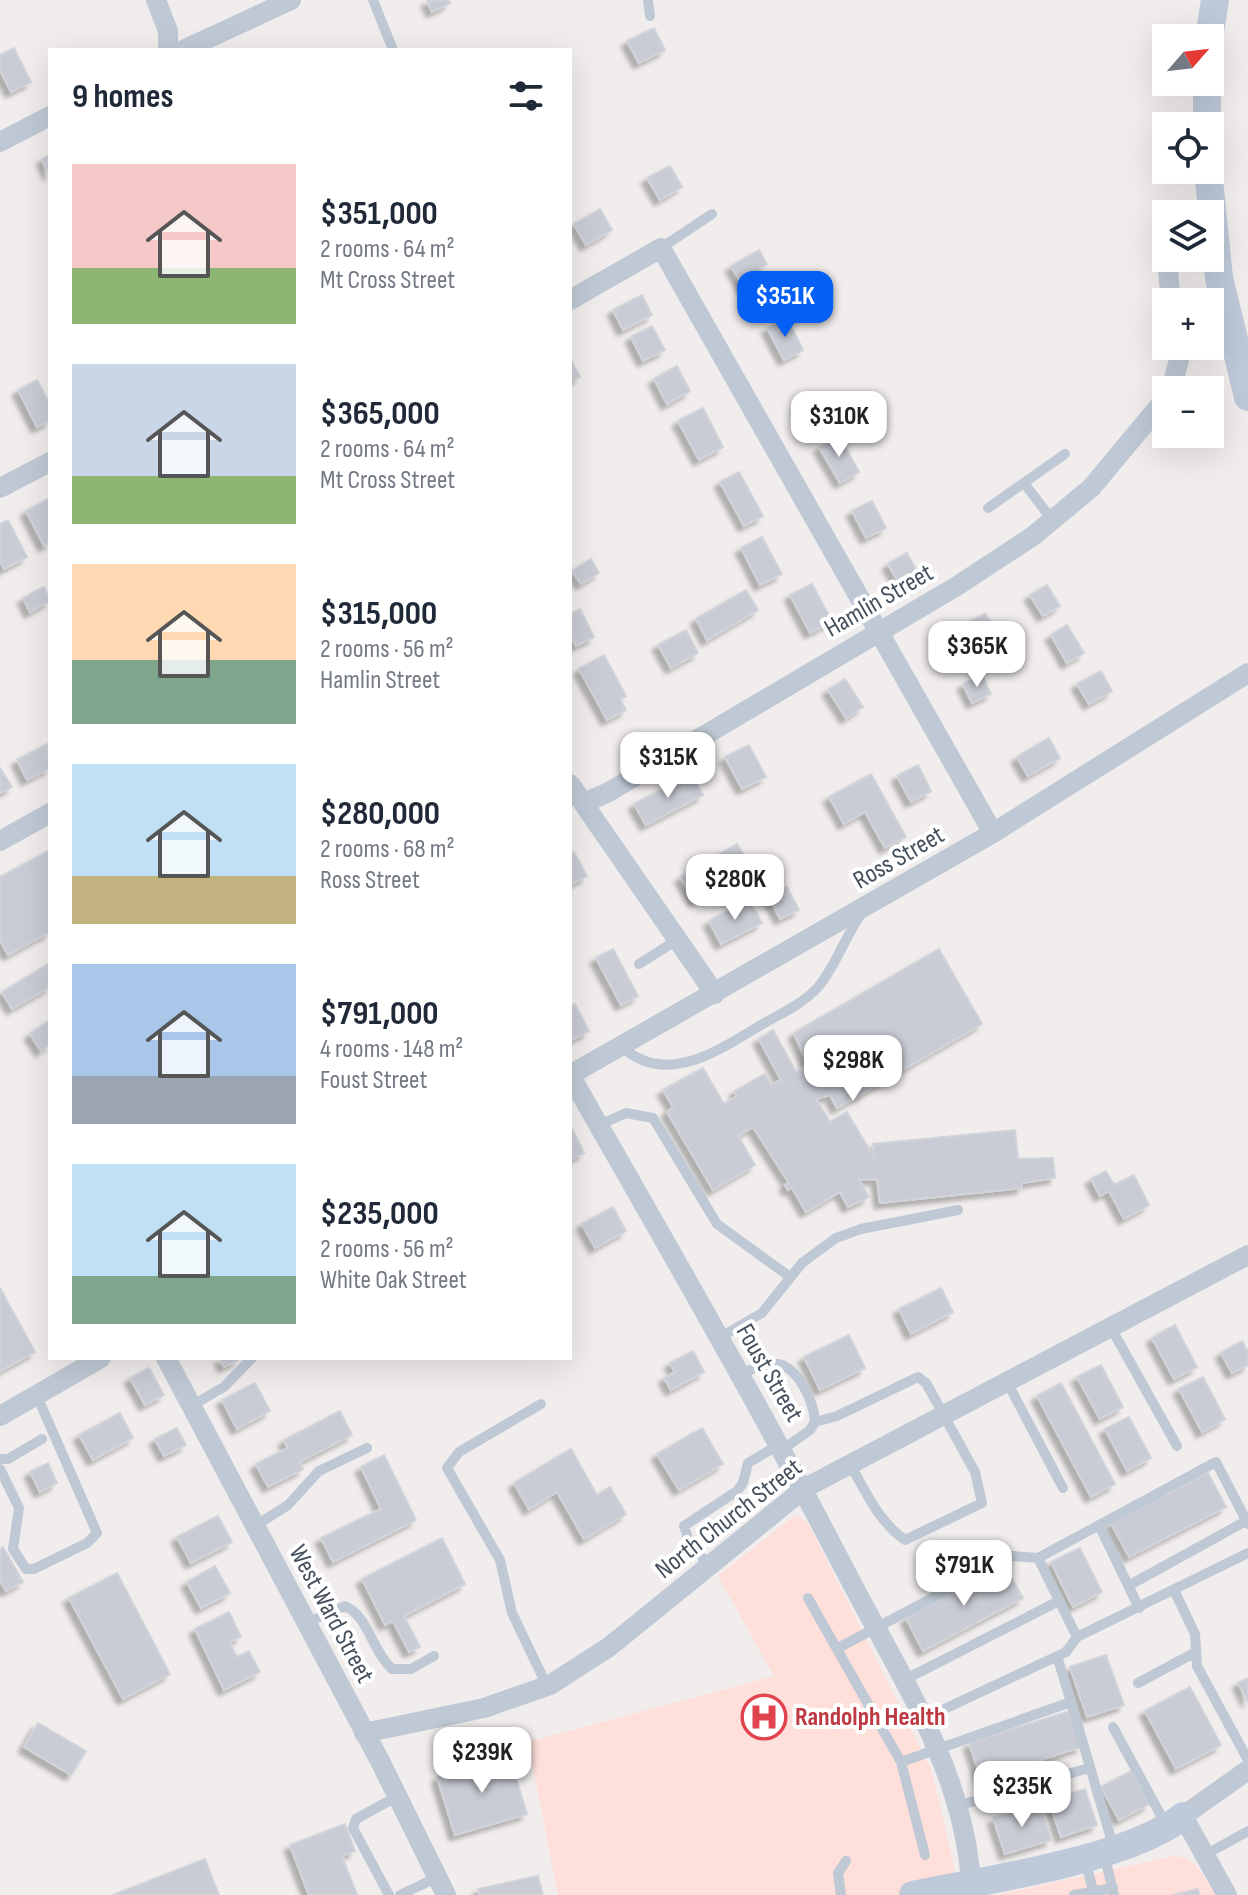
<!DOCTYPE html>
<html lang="en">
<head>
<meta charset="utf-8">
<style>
  :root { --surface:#fff; --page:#f2f2f3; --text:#1f2937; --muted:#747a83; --accent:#035ff5 }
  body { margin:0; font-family:"Sofia Sans Condensed",sans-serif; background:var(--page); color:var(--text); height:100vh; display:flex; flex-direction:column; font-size:30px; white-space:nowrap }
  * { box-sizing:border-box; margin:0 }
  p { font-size:26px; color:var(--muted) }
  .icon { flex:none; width:44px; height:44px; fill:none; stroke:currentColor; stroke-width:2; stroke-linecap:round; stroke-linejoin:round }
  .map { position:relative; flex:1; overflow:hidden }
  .drawer { position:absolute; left:48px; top:48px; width:524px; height:1312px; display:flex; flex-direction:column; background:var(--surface); border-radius:0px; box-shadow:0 8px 32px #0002 }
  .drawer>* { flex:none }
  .needle { width:52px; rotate:62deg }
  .buttons { position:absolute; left:1152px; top:24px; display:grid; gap:16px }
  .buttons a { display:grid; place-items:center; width:72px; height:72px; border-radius:0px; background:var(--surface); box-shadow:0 8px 32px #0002; font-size:40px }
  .price { position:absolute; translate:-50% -68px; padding:0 18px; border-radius:16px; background:#fff; color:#222; font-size:26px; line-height:52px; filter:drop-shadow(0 2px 4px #0008) }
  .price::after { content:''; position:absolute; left:50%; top:48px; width:24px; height:18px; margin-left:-12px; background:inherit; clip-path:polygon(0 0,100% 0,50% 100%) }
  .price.current { background:var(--accent); color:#fff }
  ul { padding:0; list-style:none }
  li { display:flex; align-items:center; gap:24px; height:200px; padding:0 24px }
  li span { display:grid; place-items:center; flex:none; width:224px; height:160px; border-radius:0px; color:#555 }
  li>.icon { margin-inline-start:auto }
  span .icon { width:96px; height:96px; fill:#fffc; stroke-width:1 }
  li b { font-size:34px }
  h2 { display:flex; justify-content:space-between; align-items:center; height:96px; padding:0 24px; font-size:34px }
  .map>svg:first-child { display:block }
  .medical { fill:#fedfda }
  .building { fill:#c9ccd4; stroke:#d1d3da; stroke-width:2; filter:url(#shadow) }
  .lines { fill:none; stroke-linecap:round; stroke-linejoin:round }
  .lane { stroke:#bfc9d5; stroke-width:10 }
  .street { stroke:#bfc9d5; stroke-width:20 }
  .secondary { stroke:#bec9d9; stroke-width:28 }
  .labels { text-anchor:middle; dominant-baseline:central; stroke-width:8; stroke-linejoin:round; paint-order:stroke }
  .street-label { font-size:26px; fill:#44505d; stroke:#fff }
  .health-label { font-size:26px; font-weight:bold; fill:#be3a42; stroke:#fff; text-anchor:start }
</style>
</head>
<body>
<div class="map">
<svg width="1248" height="1895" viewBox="0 0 1248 1895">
  <defs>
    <filter id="shadow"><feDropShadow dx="-5.5" dy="5.5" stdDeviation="2" flood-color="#0004"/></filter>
  </defs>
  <rect width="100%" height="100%" fill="#f1eded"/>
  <path class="medical" d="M794,1516L804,1519L811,1529L931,1769L961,1895H558L528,1742L774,1676L718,1576Z
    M1173,1856L1187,1858L1197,1866L1216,1895H998Z"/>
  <path class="building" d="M427,0H448L450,3L432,12Z
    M654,28L665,50L639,63L627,41Z
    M14,48L31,82L11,92L0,70V55Z
    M50,155V176L42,159Z
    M670,166L682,187L660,200L647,178Z
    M600,209L612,230L586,245L574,224Z
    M759,250L767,264L759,268L766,278L745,290L731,266Z
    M642,295L652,315L623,330L613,310Z
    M787,318L803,350L784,360L767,328Z
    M652,326L665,350L643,361L631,337Z
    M570,358L580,377L570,382Z
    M677,366L690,391L667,404L654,379Z
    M37,380L50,404V421L37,427L18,390Z
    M815,397L826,412L831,408L838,418L814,434L798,409Z
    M703,408L723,447L699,460L678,421Z
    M839,435L859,472L840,483L819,447Z
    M739,472L763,516L744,526L720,482Z
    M50,498V543L44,546L26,511Z
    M872,501L886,528L866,538L852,511Z
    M8,520L27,557L4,569L0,561V524Z
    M762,537L782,574L760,585L741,548Z
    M907,553L918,573L899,584L888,564Z
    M591,559L599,573L581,584L572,571Z
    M812,584L832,621L810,633L790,595Z
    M1047,585L1060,606L1043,616L1030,595Z
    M44,587L50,601L30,612L23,598Z
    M746,590L758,610L707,640L696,619Z
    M580,609L594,637L576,646L570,634V614Z
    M985,613L996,631L962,651L952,633Z
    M1067,625L1084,653L1067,663L1051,635Z
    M686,630L698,653L671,668L658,645Z
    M604,655L626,696L620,699L626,710L607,720L579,669Z
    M1101,671L1112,691L1089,704L1077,684Z
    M982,675L991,694L972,703L963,684Z
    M845,679L863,707L846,718L828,690Z
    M1049,738L1060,758L1028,776L1017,757Z
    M47,744L50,768L27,780L17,760Z
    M749,745L766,777L742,789L725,757Z
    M918,765L931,791L911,802L897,776Z
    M0,768L12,787L0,793Z
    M691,774L703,795L646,825L634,804Z
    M871,774L906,837L885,848L865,812L844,824L829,797Z
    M737,844L751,868L695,901L680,877Z
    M50,850V932L8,955L0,940V877Z
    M574,852L587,876L570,885V855Z
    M787,887L799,910L780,919L769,897Z
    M749,900L762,923L721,944L709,921Z
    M613,949L638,996L621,1005L596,958Z
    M939,949L982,1024L837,1108L830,1095L816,1099L830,1122L847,1112L875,1159L873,1144L1015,1130L1018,1159L1053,1158L1055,1178L1022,1183V1188L880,1203L877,1179L859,1180L869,1197L848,1207L840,1192L806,1212L792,1188L788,1190L785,1185L789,1183L753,1127L738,1136L755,1165L713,1190L667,1112L673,1107L663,1090L703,1068L724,1104L737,1096L735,1091L765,1074L771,1085L781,1080L759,1039L773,1030L796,1072L808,1065L794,1033Z
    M50,963V987L12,1009L2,992Z
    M575,1004L589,1031L570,1041V1006Z
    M50,1020V1044L41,1051L30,1034Z
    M573,1130L584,1153L570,1160V1132Z
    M1106,1171L1114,1185L1134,1175L1149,1205L1124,1219L1109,1191L1100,1196L1091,1179Z
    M613,1207L626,1231L595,1248L582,1224Z
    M0,1288L35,1352L0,1371Z
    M941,1288L953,1312L911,1334L899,1309Z
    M1175,1325L1197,1367L1174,1379L1152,1338Z
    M849,1335L865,1368L820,1390L804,1357Z
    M1242,1341L1248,1352V1365L1232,1373L1221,1353Z
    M693,1351L704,1372L671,1390L664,1378L675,1372L670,1363Z
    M220,1358H237L238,1360L224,1367Z
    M1101,1365L1123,1407L1100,1419L1077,1377Z
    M149,1368L164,1395L145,1405L130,1378Z
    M1203,1377L1225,1419L1202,1432L1179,1389Z
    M255,1383L270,1411L237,1429L222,1400Z
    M1061,1383L1115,1484L1091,1497L1037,1396Z
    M340,1411L352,1435L299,1462L303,1469L268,1487L256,1464L288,1448L284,1440Z
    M120,1413L133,1438L93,1460L79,1435Z
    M1129,1417L1151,1458L1127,1471L1105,1429Z
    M177,1428L186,1445L164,1456L155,1439Z
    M702,1428L723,1464L679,1490L657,1454Z
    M571,1449L597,1495L610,1487L626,1514L584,1539L557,1492L529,1509L514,1483Z
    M384,1455L416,1520L333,1562L321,1538L381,1509L361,1467Z
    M48,1463L57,1483L40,1492L30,1472Z
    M1208,1473L1226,1507L1129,1557L1111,1523Z
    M218,1516L232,1542L191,1563L177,1537Z
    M442,1538L465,1584L404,1616L420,1647L409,1652L393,1621L385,1625L362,1579Z
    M3,1547L23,1582L6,1591L0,1581V1549Z
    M1080,1548L1102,1592L1073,1607L1051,1562Z
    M215,1566L230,1593L201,1608L187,1582Z
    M1005,1566L1023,1598L923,1651L906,1618Z
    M117,1573L170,1674L123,1699L69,1598Z
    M229,1612L241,1637L229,1642L237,1657L249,1651L260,1672L224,1690L195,1629Z
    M1106,1655L1124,1705L1087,1717L1070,1667Z
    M1248,1678V1702L1238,1683Z
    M1190,1687L1221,1745L1176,1769L1145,1711Z
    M1070,1711L1081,1747L981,1779L969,1743Z
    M38,1723L86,1751L71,1775L24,1747Z
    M509,1755L527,1814L455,1835L437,1777Z
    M1131,1771L1149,1804L1119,1820L1101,1787Z
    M1085,1789L1097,1825L1061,1837L1049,1801Z
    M1040,1803L1051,1840L1005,1854L993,1818Z
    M345,1824L355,1851L342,1856L357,1895H309L290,1845Z
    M205,1859L219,1895H113Z
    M538,1876L543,1895H480L478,1889Z
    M1198,1889L1199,1895H1173L1182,1893Z"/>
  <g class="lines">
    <path class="lane" d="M373,0L393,50
      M648,0L650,16
      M661,248L712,214
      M1024,483L1053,521
      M988,508L1065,454
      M639,964L677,940
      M621,1046C666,1088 719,1050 761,1025C780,1014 803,1004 818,987C836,966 845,936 862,913
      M599,1125L626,1113L653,1118L717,1224L790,1277
      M1110,1326L1177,1446
      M719,1338L762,1313L802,1263L836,1238L861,1229L958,1210
      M740,1374C751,1370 766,1362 778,1364C799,1368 814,1403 815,1422L810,1430L783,1449
      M1006,1380L1063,1488
      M541,1404L459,1452L447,1468L500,1560L512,1613L547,1686
      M191,1406L224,1387L252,1358
      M815,1422L837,1416L918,1377L926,1383L975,1472L982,1503L905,1540C878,1521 866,1492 850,1464
      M0,1459H8L42,1439
      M0,1469L19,1508L13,1549L26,1569H34L87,1543L97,1533L37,1396
      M1099,1525L1139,1608
      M255,1526L288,1505L319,1471L367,1448
      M1038,1558L1077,1637L1248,1553
      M709,1566L689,1541L684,1526L737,1491L743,1483L748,1463L780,1444
      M1128,1586L1246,1521
      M1174,1590L1195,1634L1197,1666L1248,1760
      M808,1598L901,1762L925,1855
      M306,1623L345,1606C369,1617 372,1651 392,1669H411L434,1656
      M838,1648L1012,1556L1038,1558L1216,1462L1248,1524
      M904,1680L1059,1601
      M1138,1683L1196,1652
      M1071,1702L1114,1849
      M923,1719L1066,1652L1077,1637
      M1113,1727L1165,1823
      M901,1762L1071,1702L1057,1656
      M957,1806L1089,1768
      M1104,1854L1114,1895
      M1205,1855L1248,1831
      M1085,1859L1094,1895
      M389,1895L353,1828L356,1819L398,1796
      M400,1895L438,1877
      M841,1895L838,1873L846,1861
      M1074,1895L1113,1888"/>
    <path class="street" d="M156,0L168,31V50
      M183,50L291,0
      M0,142L50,116
      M1166,249L1171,302
      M570,300L661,248L993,833
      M1171,390L1179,360L1177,346
      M0,488L50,462
      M570,784L715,994
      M583,803L607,793L957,586L1033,536L1091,488L1166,398
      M0,841L50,813
      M570,1075C664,1240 759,1404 846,1572C897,1671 964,1769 971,1883
      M570,1075L993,833L1248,673
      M166,1358L380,1761L446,1895
      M0,1416L101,1358
      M364,1733L484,1708L550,1685L609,1647L805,1488L1248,1255
      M1227,1895L1183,1816L1248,1770"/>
    <path class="secondary" d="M1209,38L1215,0
      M1207,82V126
      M1208,170L1219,278L1248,397
      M913,1895C984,1880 1129,1860 1183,1816"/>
  </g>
  <defs>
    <g id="hospital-ring" transform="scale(2.3)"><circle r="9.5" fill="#fff" stroke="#e0444e" stroke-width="1.5"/><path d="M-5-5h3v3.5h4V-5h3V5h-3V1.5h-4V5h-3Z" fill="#e0444e"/></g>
  </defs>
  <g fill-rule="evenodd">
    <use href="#hospital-ring" x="764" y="1717"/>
  </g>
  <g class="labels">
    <g class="street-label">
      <text transform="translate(879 601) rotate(-30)">Hamlin Street</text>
      <text transform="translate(899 858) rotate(-30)">Ross Street</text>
      <text transform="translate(769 1373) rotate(60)">Foust Street</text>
      <text transform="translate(729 1519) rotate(-38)">North Church Street</text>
      <text transform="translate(331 1614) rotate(62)">West Ward Street</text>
    </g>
    <g class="health-label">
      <text x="795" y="1717">Randolph Health</text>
    </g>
  </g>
</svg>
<div class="buttons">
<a><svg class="needle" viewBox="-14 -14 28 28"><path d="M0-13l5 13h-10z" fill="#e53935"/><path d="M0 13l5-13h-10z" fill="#747a83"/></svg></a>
<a><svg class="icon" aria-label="locate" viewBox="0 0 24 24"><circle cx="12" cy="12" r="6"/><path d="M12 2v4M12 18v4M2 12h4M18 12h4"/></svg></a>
<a><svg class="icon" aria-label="layers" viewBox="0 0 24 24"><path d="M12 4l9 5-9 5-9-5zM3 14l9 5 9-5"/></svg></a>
<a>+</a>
<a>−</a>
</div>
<b class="price current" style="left:785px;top:339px">$351K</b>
<b class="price" style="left:839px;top:459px">$310K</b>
<b class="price" style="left:977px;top:689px">$365K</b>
<b class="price" style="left:668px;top:800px">$315K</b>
<b class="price" style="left:735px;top:922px">$280K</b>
<b class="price" style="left:853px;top:1103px">$298K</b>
<b class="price" style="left:964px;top:1608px">$791K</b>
<b class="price" style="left:482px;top:1795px">$239K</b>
<b class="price" style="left:1022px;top:1829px">$235K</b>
<section class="drawer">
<h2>9 homes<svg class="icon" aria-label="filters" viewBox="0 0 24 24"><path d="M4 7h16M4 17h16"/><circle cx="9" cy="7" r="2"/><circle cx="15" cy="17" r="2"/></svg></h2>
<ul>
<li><span style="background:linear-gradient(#f6c9c9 65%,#8fb573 0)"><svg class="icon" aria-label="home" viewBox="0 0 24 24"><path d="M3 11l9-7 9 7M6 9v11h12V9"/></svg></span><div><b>$351,000</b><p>2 rooms · 64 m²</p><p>Mt Cross Street</p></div></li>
<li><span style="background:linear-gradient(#c9d6e8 70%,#8fb573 0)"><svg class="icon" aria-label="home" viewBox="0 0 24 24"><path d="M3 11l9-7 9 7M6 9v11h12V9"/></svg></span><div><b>$365,000</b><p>2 rooms · 64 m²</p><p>Mt Cross Street</p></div></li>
<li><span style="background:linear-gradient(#ffd9b3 60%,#7fa58c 0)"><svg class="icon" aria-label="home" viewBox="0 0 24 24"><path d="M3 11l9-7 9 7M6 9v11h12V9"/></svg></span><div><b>$315,000</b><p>2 rooms · 56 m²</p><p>Hamlin Street</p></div></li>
<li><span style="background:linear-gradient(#bfe0f5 70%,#c2b280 0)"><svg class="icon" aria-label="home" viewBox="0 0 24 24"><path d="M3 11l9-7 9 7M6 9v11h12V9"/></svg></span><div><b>$280,000</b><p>2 rooms · 68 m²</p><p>Ross Street</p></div></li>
<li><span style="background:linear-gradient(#a9c7e8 70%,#9aa5b1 0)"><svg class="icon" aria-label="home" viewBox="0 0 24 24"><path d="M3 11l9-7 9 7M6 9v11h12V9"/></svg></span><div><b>$791,000</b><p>4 rooms · 148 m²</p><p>Foust Street</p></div></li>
<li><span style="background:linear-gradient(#bfe0f5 70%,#7fa58c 0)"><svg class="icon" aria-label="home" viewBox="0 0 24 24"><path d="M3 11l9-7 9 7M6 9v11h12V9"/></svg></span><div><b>$235,000</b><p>2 rooms · 56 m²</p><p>White Oak Street</p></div></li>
</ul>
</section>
</div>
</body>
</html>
